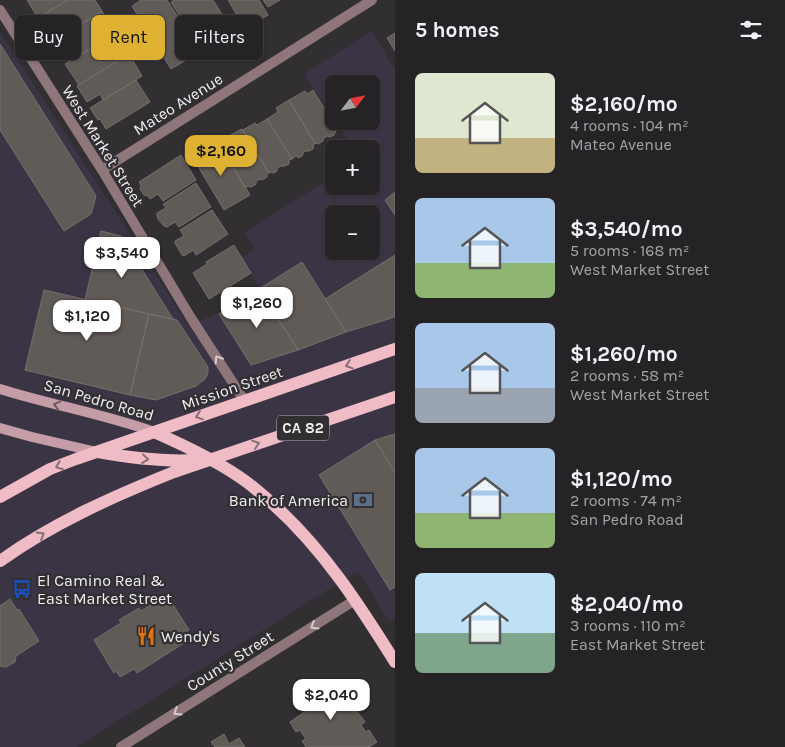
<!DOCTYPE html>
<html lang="en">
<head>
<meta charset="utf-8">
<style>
  :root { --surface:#262326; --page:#322f32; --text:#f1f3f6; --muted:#a4a4a7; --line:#424043; --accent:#deb133 }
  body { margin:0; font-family:Karla,sans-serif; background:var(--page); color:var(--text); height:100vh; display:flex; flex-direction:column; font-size:19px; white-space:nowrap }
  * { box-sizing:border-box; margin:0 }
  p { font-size:16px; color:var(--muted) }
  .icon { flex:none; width:28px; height:28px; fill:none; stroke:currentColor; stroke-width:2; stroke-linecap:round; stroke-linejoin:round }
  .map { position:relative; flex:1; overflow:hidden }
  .drawer { display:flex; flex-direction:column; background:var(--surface); width:390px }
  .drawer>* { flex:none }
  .top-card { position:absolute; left:15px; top:15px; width:305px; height:45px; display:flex; gap:10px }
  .needle { width:32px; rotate:58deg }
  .controls { position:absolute; left:325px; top:75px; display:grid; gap:10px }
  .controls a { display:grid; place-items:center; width:55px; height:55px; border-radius:8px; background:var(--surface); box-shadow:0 1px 4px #0004,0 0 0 1px var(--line); font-size:25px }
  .price { position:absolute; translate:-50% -42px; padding:0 11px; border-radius:10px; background:#fff; color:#222; font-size:16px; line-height:32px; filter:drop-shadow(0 1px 2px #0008) }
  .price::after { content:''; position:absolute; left:50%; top:30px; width:15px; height:11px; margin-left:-8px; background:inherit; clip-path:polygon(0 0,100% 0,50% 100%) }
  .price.active { background:var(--accent); color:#111 }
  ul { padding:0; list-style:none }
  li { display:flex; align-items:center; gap:15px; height:125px; padding:0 20px }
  li span { display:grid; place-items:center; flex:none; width:140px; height:100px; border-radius:8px; color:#555 }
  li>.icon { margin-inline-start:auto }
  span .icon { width:60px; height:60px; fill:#fffc; stroke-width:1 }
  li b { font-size:21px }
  h2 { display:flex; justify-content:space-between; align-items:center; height:60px; padding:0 20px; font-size:21px }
  .chip { padding:0 18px; border-radius:8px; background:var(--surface); box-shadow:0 1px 4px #0004,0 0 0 1px var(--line); font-size:18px; line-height:45px }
  .chip.active { background:var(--accent); color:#111 }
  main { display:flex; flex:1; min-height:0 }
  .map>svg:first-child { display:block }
  .commercial { fill:#3b3445; fill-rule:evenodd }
  .building { fill:#605b57; stroke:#75706c }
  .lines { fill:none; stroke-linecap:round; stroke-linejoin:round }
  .street { stroke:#8f767b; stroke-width:10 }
  .secondary { stroke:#c59da6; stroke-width:10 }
  .primary { stroke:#efbcc6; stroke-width:12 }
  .oneway { stroke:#d4cbce }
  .oneway2 { stroke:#876e75 }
  .oneway3 { stroke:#6d5b61 }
  .labels { text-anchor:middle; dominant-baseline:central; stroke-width:4.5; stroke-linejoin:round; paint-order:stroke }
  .shield { fill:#322f33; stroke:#b8b5b9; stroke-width:1 }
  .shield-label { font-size:15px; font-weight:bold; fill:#f1eff2 }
  .street-label { font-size:16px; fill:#f1eff2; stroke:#322f33 }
  .poi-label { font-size:16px; fill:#f1eff2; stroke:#322f33; text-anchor:start }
</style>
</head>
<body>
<main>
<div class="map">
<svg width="395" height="747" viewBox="0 0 395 747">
  <rect width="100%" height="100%" fill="#322f33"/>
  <path class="commercial" d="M372,31L395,70V618L389,621L358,571L76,747H0V32L188,325L215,315L259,289L241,258L255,249L245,232L334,176V186H371V149H353L335,121H371V84H334V120L304,74ZM334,214H371V251H334Z"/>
  <path class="building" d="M27,0H68L38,18Z
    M68,0H95L102,11L66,33L63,30L55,35L43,15Z
    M141,0H167L183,25L173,32L176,37L186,30L200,52L171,69L132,6Z
    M174,0H213L232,30L225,35L227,39L208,51L206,47L201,50L171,2Z
    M228,0H259L268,15L245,29Z
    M263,0H280L268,7Z
    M102,11L116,33L76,57L74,53L63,59L53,42Z
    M116,33L129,54L79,85L65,64Z
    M395,33V51L387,38Z
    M0,44L96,196L91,214L64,231L0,130Z
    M129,54L142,76L103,100L100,94L87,102L77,86Z
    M136,80L150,102L106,129L100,119L98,120L90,108Z
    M313,90L337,129L334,135L330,137L327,136L324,138L323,141L318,144L315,143L289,100L305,91L307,94Z
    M289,100L315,143L314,144L313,149L309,151H306L303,152V155L299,158L296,156L292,159L267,119L278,112L276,108Z
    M267,119L292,159L289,160V164L285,166H281L277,168V171L274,173L270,172L269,173L243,130L255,123L257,125Z
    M242,129L269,173L267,175V177L262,180L260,179L256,181V184L251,187L248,186L245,188L221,148L230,142L227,137Z
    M215,145L224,159L227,157L250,195L224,210L193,158Z
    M181,155L196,180L163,201L158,194L150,199L148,196L144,195L140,189L141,185L139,182Z
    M196,183L211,207L179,227L175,222L167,227L164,226L158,219L157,215V213L166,208L163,204Z
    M395,192V215L385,200Z
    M212,210L228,234L196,255L193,250L184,256L182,255L175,243V241L184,236L180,230Z
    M101,231L121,236L173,319L85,300Z
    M234,245L251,273L209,299L193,273L207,264L206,262Z
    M395,255V317L346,332L325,299Z
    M302,262L346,332L298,350L259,289Z
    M259,289L298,350L251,365L219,314Z
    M44,290L149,314L130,395L25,370Z
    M149,314L177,320L208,367V373L205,379L196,386L156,400L130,395Z
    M395,434V473L375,440Z
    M375,440L395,473V587L390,590L319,475Z
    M10,599L17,610L19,609L39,641L16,656L15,662L6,667L0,666V606Z
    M160,599L164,605L170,600L189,630L183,634L187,641L137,673L134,669L120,677L116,671L114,673L94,640L121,623L119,620L139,608L141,611Z
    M338,681L346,693L343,695L354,712L356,710L365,722L361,725L366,732L369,730L377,742L369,747H306L302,741L306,739L300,730L296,732L290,722L306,711L297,698L313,688L317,695Z
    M224,734L229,744L239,738L245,747H215L211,742Z"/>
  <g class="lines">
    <path class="street" d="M0,10L102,170L191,318L244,400
      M102,170L372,0
      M121,747L355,600"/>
    <path class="secondary" d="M0,389C51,405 104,414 154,432
      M0,428L32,437L97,452"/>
    <path class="primary" d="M154,432C186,446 220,462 248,483C257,490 266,498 274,505C324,550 360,606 395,662
      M98,452C131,458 162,462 195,460
      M0,497L50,469L76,459L395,349
      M0,561C53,523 114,496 174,472L395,397"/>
  </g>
  <defs><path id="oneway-chevron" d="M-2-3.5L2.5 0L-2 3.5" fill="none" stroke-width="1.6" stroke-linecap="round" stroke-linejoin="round" transform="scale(1.25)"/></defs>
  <g class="oneway">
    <use href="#oneway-chevron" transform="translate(218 359) rotate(-123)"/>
    <use href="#oneway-chevron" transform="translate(314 626) rotate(148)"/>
    <use href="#oneway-chevron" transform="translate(177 712) rotate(148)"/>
  </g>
  <g class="oneway2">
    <use href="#oneway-chevron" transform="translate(349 365) rotate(161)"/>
    <use href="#oneway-chevron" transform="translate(199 416) rotate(161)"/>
    <use href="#oneway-chevron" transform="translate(256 444) rotate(-19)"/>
    <use href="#oneway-chevron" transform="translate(145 459) rotate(6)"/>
    <use href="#oneway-chevron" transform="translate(59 466) rotate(159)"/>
    <use href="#oneway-chevron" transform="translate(41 535) rotate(-31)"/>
  </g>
  <use class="oneway3" href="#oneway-chevron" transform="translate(57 405) rotate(-166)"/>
  <defs>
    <g id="bank-bare" transform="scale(1.5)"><path d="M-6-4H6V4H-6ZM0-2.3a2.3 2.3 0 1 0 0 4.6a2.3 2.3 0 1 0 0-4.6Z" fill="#5c6f8a" stroke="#322f33" stroke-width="2.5" paint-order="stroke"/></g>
    <g id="bus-bare" transform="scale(1.5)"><path d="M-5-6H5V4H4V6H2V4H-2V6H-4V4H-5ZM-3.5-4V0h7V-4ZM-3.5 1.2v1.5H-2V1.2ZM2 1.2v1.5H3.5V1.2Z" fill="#1a4fb4" stroke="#322f33" stroke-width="2.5" paint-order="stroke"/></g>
    <g id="restaurant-bare" transform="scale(1.5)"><path d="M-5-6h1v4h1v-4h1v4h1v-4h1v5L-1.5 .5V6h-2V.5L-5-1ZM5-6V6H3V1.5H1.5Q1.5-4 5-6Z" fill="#e8710a" stroke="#322f33" stroke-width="2.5" paint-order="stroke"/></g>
  </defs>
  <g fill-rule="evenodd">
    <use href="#bank-bare" x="363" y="500"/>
    <use href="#bus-bare" x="22" y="589"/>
    <use href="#restaurant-bare" x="146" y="636"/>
  </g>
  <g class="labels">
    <rect class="shield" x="277" y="415.5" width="52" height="25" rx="4"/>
    <g class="shield-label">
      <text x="303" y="428">CA 82</text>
    </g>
    <g class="street-label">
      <text transform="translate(178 104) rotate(-32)">Mateo Avenue</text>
      <text transform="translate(103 146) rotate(58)">West Market Street</text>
      <text transform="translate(232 388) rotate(-19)">Mission Street</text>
      <text transform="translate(99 400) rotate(16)">San Pedro Road</text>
      <text transform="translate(230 661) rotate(-32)">County Street</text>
    </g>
    <g class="poi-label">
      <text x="348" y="500" text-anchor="end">Bank of America</text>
      <text x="37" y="580">El Camino Real &amp;<tspan x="37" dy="18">East Market Street</tspan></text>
      <text x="161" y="636">Wendy's</text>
    </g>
  </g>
</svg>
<div class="controls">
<a><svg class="needle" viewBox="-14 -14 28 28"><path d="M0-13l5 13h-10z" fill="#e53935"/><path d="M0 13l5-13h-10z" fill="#a4a4a7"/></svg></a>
<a>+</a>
<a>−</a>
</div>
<b class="price active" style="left:221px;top:177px">$2,160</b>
<b class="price" style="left:122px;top:279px">$3,540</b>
<b class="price" style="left:257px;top:329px">$1,260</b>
<b class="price" style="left:87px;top:342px">$1,120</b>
<b class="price" style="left:331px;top:721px">$2,040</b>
<div class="top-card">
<a class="chip">Buy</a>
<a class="chip active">Rent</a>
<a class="chip">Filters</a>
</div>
</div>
<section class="drawer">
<h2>5 homes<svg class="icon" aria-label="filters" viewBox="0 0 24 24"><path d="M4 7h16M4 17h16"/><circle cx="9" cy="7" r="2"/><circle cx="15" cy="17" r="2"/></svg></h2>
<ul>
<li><span style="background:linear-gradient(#dfe7d0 65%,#c2b280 0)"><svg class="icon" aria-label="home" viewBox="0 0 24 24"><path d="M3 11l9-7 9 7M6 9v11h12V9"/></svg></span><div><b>$2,160/mo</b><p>4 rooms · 104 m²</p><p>Mateo Avenue</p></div></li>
<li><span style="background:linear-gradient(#a9c7e8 65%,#8fb573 0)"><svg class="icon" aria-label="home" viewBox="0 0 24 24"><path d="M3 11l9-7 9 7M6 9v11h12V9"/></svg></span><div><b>$3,540/mo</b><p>5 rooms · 168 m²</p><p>West Market Street</p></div></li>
<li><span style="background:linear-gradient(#a9c7e8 65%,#9aa5b1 0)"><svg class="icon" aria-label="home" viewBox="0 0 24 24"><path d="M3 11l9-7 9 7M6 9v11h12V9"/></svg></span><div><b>$1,260/mo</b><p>2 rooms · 58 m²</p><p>West Market Street</p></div></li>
<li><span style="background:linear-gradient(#a9c7e8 65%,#8fb573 0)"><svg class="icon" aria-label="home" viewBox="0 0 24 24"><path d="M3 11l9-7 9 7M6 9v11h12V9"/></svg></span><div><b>$1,120/mo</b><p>2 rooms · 74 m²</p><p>San Pedro Road</p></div></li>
<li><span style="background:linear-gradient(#bfe0f5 60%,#7fa58c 0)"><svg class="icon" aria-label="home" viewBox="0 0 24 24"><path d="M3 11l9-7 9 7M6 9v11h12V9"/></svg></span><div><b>$2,040/mo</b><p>3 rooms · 110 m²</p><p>East Market Street</p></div></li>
</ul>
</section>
</main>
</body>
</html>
